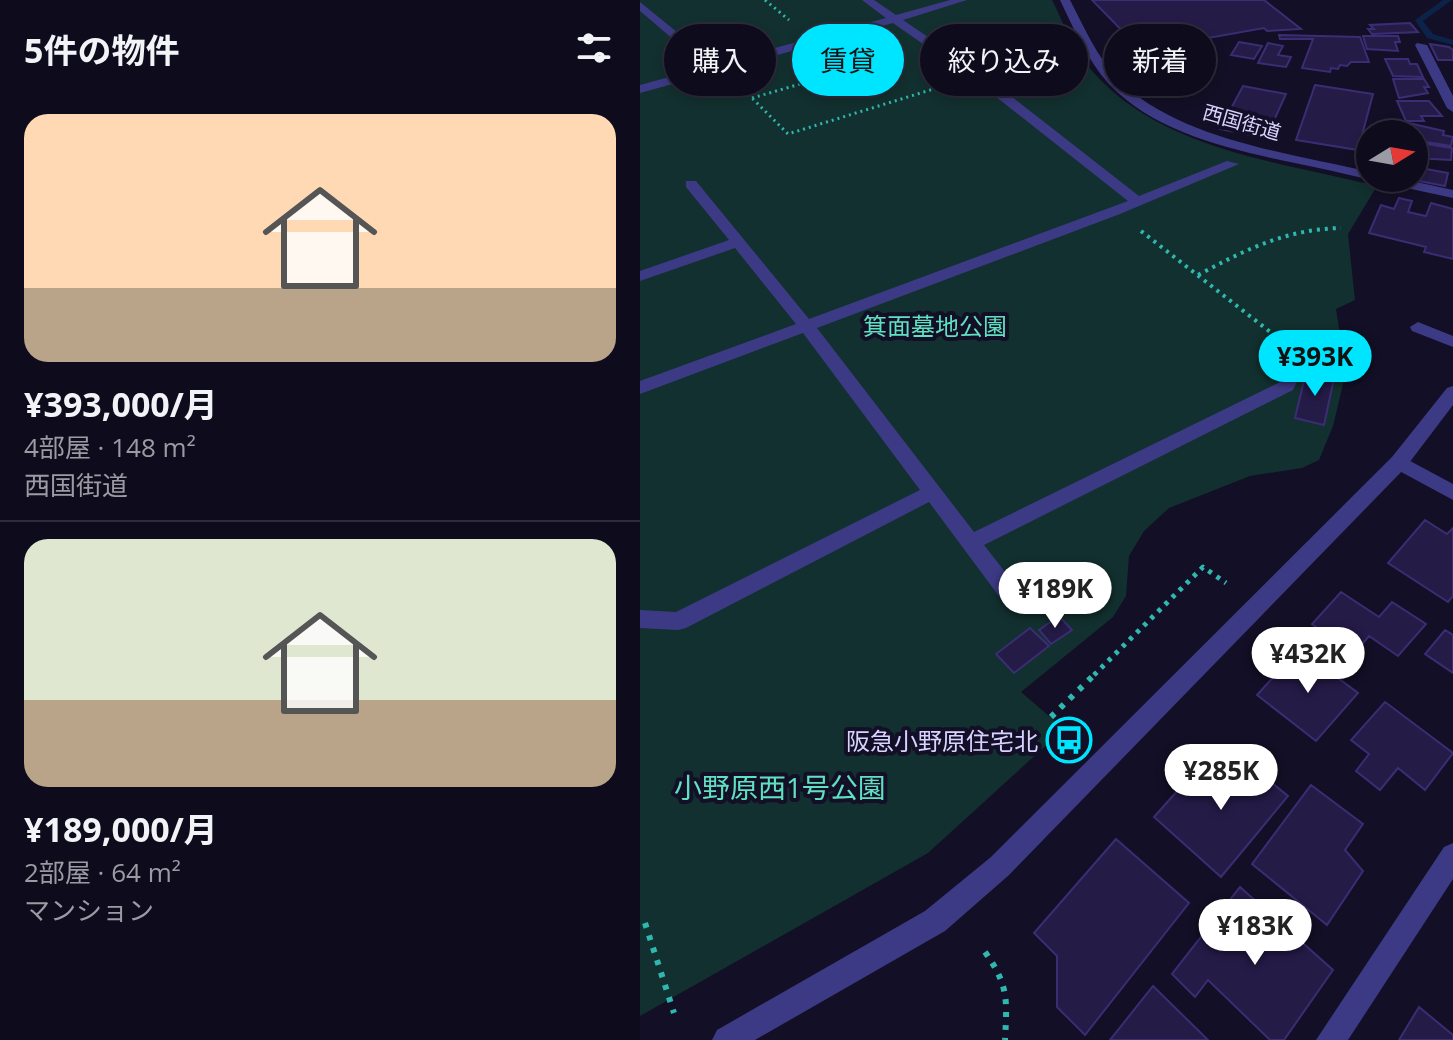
<!DOCTYPE html>
<html lang="ja">
<head>
<meta charset="utf-8">
<style>
  :root { --surface:#0e0b1c; --page:#1c1929; --text:#f1f3f6; --muted:#9b9ba3; --line:#2e2b3b; --accent:#00e5ff }
  body { margin:0; font-family:"Open Sans","Noto Sans JP",sans-serif; background:var(--page); color:var(--text); height:100vh; display:flex; flex-direction:column; font-size:30px; white-space:nowrap }
  * { box-sizing:border-box; margin:0 }
  p { font-size:26px; color:var(--muted) }
  .icon { flex:none; width:44px; height:44px; fill:none; stroke:currentColor; stroke-width:2; stroke-linecap:round; stroke-linejoin:round }
  .map { position:relative; flex:1; overflow:hidden }
  .panel { display:flex; flex-direction:column; background:var(--surface); width:640px }
  .panel>* { flex:none }
  .banner { position:absolute; left:24px; top:24px; width:668px; height:72px; display:flex; gap:16px }
  .needle { width:52px; rotate:79deg }
  .buttons { position:absolute; left:716px; top:120px; display:grid; gap:16px }
  .buttons a { display:grid; place-items:center; width:72px; height:72px; border-radius:50%; background:var(--surface); box-shadow:0 4px 12px #0003,0 0 0 2px var(--line); font-size:40px }
  .price { position:absolute; translate:-50% -68px; padding:0 18px; border-radius:28px; background:#fff; color:#222; font-size:26px; line-height:52px; filter:drop-shadow(0 2px 4px #0008) }
  .price::after { content:''; position:absolute; left:50%; top:48px; width:24px; height:18px; margin-left:-12px; background:inherit; clip-path:polygon(0 0,100% 0,50% 100%) }
  .price.selected { background:var(--accent); color:#111 }
  ul { padding:0; list-style:none }
  li { display:grid; align-content:center; gap:16px; height:424px; padding:0 24px }
  li+li { border-top:2px solid var(--line) }
  li span { display:grid; place-items:center; height:248px; border-radius:24px; color:#555 }
  li>.icon { margin-inline-start:auto }
  span .icon { width:144px; height:144px; fill:#fffc; stroke-width:1 }
  li b { font-size:34px }
  h2 { display:flex; justify-content:space-between; align-items:center; height:96px; padding:0 24px; font-size:34px }
  .tag { padding:0 28px; border-radius:36px; background:var(--surface); box-shadow:0 4px 12px #0003,0 0 0 2px var(--line); font-size:28px; line-height:72px }
  .tag.selected { background:var(--accent); color:#111 }
  main { display:flex; flex:1; min-height:0 }
  .map>svg:first-child { display:block }
  .green { fill:#12302f }
  .lines { fill:none; stroke-linecap:round; stroke-linejoin:round }
  .stream { fill:#0c2248; fill-rule:evenodd }
  .building { fill:#241b47; stroke:#3b2d73; stroke-width:2 }
  .path-far3 { stroke:#2fb8b0; stroke-width:3; stroke-dasharray:2 4; stroke-linecap:butt }
  .path-far2 { stroke:#2fb8b0; stroke-width:4; stroke-dasharray:3 5; stroke-linecap:butt }
  .path-far1 { stroke:#2fb8b0; stroke-width:5; stroke-dasharray:4 6; stroke-linecap:butt }
  .path { stroke:#2fb8b0; stroke-width:6; stroke-dasharray:5 8; stroke-linecap:butt }
  .service { fill:#3d3a85; fill-rule:evenodd }
  .minor { fill:#3d3a85; fill-rule:evenodd }
  .tertiary { fill:#3d3a85; fill-rule:evenodd }
  .labels { text-anchor:middle; dominant-baseline:central; stroke-width:8; stroke-linejoin:round; paint-order:stroke }
  .far-street-label { font-size:20px; fill:#d9d4ff; stroke:#130f26 }
  .park-label { font-size:24px; fill:#5fe0c0; stroke:#130f26 }
  .poi-label { font-size:24px; fill:#d9d4ff; stroke:#130f26; text-anchor:end }
  .near-park-label { font-size:28px; fill:#5fe0c0; stroke:#130f26 }
</style>
</head>
<body>
<main>
<section class="panel">
<h2>5件の物件<svg class="icon" aria-label="filters" viewBox="0 0 24 24"><path d="M4 7h16M4 17h16"/><circle cx="9" cy="7" r="2"/><circle cx="15" cy="17" r="2"/></svg></h2>
<ul>
<li><span style="background:linear-gradient(#ffd9b3 70%,#b9a48a 0)"><svg class="icon" aria-label="home" viewBox="0 0 24 24"><path d="M3 11l9-7 9 7M6 9v11h12V9"/></svg></span><div><b>¥393,000/月</b><p>4部屋 · 148 m²</p><p>西国街道</p></div></li>
<li><span style="background:linear-gradient(#dfe7d0 65%,#b9a48a 0)"><svg class="icon" aria-label="home" viewBox="0 0 24 24"><path d="M3 11l9-7 9 7M6 9v11h12V9"/></svg></span><div><b>¥189,000/月</b><p>2部屋 · 64 m²</p><p>マンション</p></div></li>
</ul>
</section>
<div class="map">
<svg width="813" height="1040" viewBox="0 0 813 1040">
  <rect width="100%" height="100%" fill="#130f26"/>
  <path class="green" d="M0,0H412C422,19 430,43 443,60C511,149 636,161 737,186L708,234L715,300L696,309L701,340L686,371L705,376L693,426L679,460L662,468L610,476L529,508L504,531L489,556L486,596L473,617L381,692L424,729L288,853L0,1016Z"/>
  <g class="lines">
    <path class="stream" d="M803,0H812L783,21L793,34L813,40V45L787,38L775,20Z"/>
  </g>
  <path class="building" d="M452,0H624L661,29L627,31L624,28L501,50Z
    M770,23L778,32L732,34L728,29H734L730,25Z
    M639,35L720,37L729,62H711L707,66L700,65L698,69L691,68L690,72L662,68L673,39H640Z
    M723,36H758L760,42H755L758,51L727,49Z
    M599,42L622,46L614,59L591,55Z
    M628,43L643,46L638,55L651,57L646,67L618,63Z
    M790,44L809,47L813,50V60H798Z
    M745,59H768L770,64H777L783,77L753,76Z
    M753,79H784L789,87H784L788,93L759,98Z
    M675,85L733,94L718,150L656,140Z
    M603,86L646,94L626,138L580,129Z
    M757,101H789L802,116H781L784,121H766Z
    M764,122L804,131L803,135L813,137L811,146L774,140V134H761Z
    M774,142L812,148L811,160L774,158Z
    M774,161L788,164L786,169L808,173L805,186L764,178H774Z
    M759,198L772,201L768,212L786,216L791,203L813,209V259L784,252L786,247L729,233L741,205L754,209Z
    M666,372L694,378L684,425L655,418Z
    M785,520L807,534L813,528V596L808,602L748,563Z
    M701,592L739,617L752,602L786,624L758,656L729,636L714,654L672,624Z
    M419,616L432,630L411,644L399,630Z
    M390,628L409,646L374,673L356,654Z
    M805,630L813,635V673L785,654Z
    M659,649L718,693L676,741L617,695Z
    M745,702L813,753L785,790L758,768L740,790L716,771L729,754L711,740Z
    M600,757L648,796L581,877L514,817L564,761L583,776Z
    M671,785L723,824L705,850L723,871L687,925L612,864Z
    M476,839L549,903L445,1035L417,1007V956L394,933Z
    M600,887L693,970L644,1040H630L568,980L555,997L532,974Z
    M513,986L568,1040H470Z
    M779,1007L813,1035V1040H759Z"/>
  <g class="lines">
    <path class="path-far3" d="M125,0L149,20
      M104,90L148,134L300,87
      M112,98L257,56"/>
    <path class="path-far2" d="M501,231L638,338
      M558,275C605,250 646,229 701,228"/>
    <path class="path-far1" d="M454,675L563,567L586,583"/>
    <path class="path" d="M411,717L456,673
      M5,923L34,1013
      M345,952C369,986 367,1000 365,1040"/>
    <path class="service" d="M222,0H234L256,15L310,0H327L263,20L344,75L499,196L587,161L599,164L480,214L177,328L334,532L640,382L653,355L659,353L668,359L653,390L344,545L383,595L386,601L383,607L375,610L367,607L289,502L46,628L38,630L0,628V610L36,612L280,490L163,333L0,394V381L156,324L95,248L0,281V271L89,240L46,187V181H56L169,319L488,201L336,81L253,23L0,93V85L66,67L0,11V2L76,64L246,18Z
      M778,322L813,336V347L772,331L770,327Z"/>
    <path class="minor" d="M420,0H430C444,27 457,57 478,79C538,140 650,153 730,172V178H758L813,190V198C771,189 730,180 688,170C615,154 523,141 469,84C447,60 434,29 420,0Z
      M777,43L787,45L813,96V112L807,108L775,45Z
      M759,455L813,484V500L752,467L750,462L752,457Z
      M813,843V879L708,1040H676L804,847Z"/>
    <path class="tertiary" d="M813,386V405L766,467L369,875L305,931L115,1040H72L77,1030L285,911L351,857L752,457L807,388Z"/>
  </g>
  <defs>
    <g id="bus-ring" transform="scale(2.3)"><circle r="9.5" fill="#130f26" stroke="#00e5ff" stroke-width="1.5"/><path d="M-5-6H5V4H4V6H2V4H-2V6H-4V4H-5ZM-3.5-4V0h7V-4ZM-3.5 1.2v1.5H-2V1.2ZM2 1.2v1.5H3.5V1.2Z" fill="#00e5ff"/></g>
  </defs>
  <g fill-rule="evenodd">
    <use href="#bus-ring" x="429" y="740"/>
  </g>
  <g class="labels">
    <g class="far-street-label">
      <text transform="translate(602 122) rotate(16)">西国街道</text>
    </g>
    <g class="park-label">
      <text x="295" y="325">箕面墓地公園</text>
    </g>
    <g class="poi-label">
      <text x="398" y="740">阪急小野原住宅北</text>
    </g>
    <g class="near-park-label">
      <text x="140" y="787">小野原西1号公園</text>
    </g>
  </g>
</svg>
<div class="buttons">
<a><svg class="needle" viewBox="-14 -14 28 28"><path d="M0-13l5 13h-10z" fill="#e53935"/><path d="M0 13l5-13h-10z" fill="#9b9ba3"/></svg></a>
</div>
<b class="price selected" style="left:675px;top:398px">¥393K</b>
<b class="price" style="left:415px;top:630px">¥189K</b>
<b class="price" style="left:668px;top:695px">¥432K</b>
<b class="price" style="left:581px;top:812px">¥285K</b>
<b class="price" style="left:615px;top:967px">¥183K</b>
<div class="banner">
<a class="tag">購入</a>
<a class="tag selected">賃貸</a>
<a class="tag">絞り込み</a>
<a class="tag">新着</a>
</div>
</div>
</main>
</body>
</html>
